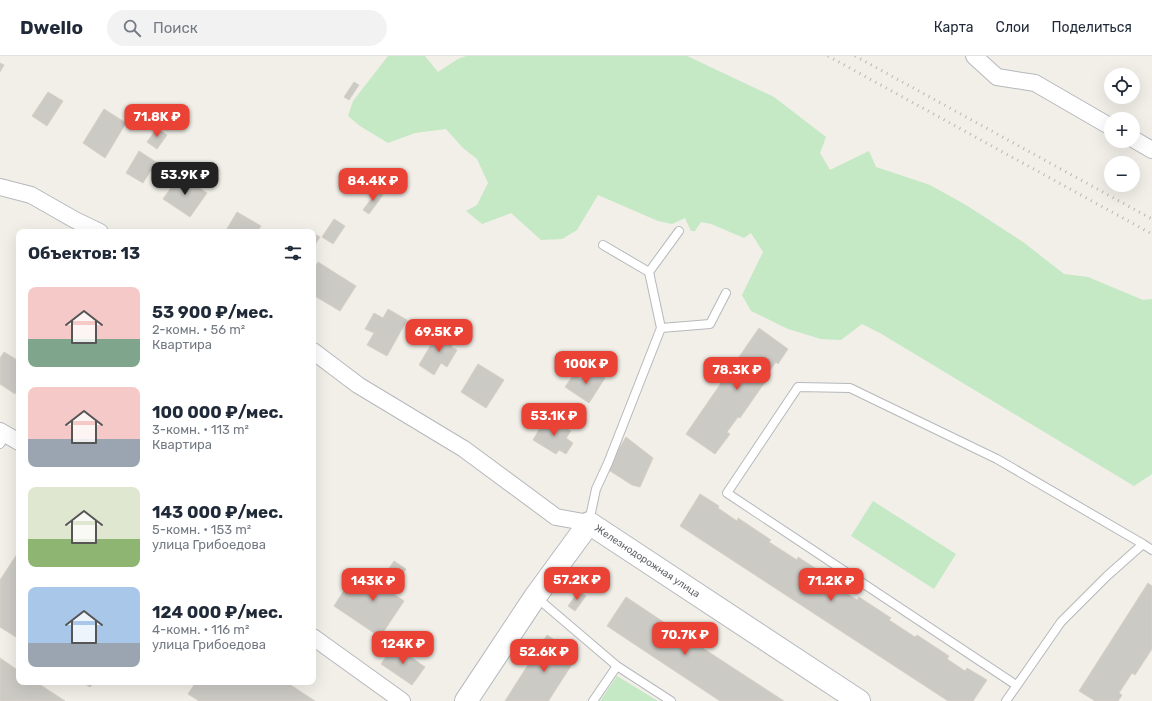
<!DOCTYPE html>
<html lang="ru">
<head>
<meta charset="utf-8">
<style>
  :root { --surface:#fff; --page:#f2f2f3; --text:#1f2937; --muted:#747a83; --line:#e0e1e3; --accent:#ea4335 }
  body { margin:0; font-family:Rubik,sans-serif; background:var(--page); color:var(--text); height:100vh; display:flex; flex-direction:column; font-size:15px; white-space:nowrap }
  * { box-sizing:border-box; margin:0 }
  p { font-size:13px; color:var(--muted) }
  .icon { flex:none; width:22px; height:22px; fill:none; stroke:currentColor; stroke-width:2; stroke-linecap:round; stroke-linejoin:round }
  .map { position:relative; flex:1; overflow:hidden }
  .details { position:absolute; left:16px; top:173px; width:300px; height:456px; display:flex; flex-direction:column; background:var(--surface); border-radius:8px; box-shadow:0 4px 16px #0002 }
  .details>* { flex:none }
  .tools { position:absolute; left:1104px; top:12px; display:grid; gap:8px }
  .tools a { display:grid; place-items:center; width:36px; height:36px; border-radius:50%; background:var(--surface); box-shadow:0 4px 16px #0002; font-size:20px }
  .price { position:absolute; translate:-50% -34px; padding:0 9px; border-radius:8px; background:var(--accent); color:#fff; font-size:13px; line-height:26px; filter:drop-shadow(0 1px 2px #0008) }
  .price::after { content:''; position:absolute; left:50%; top:24px; width:12px; height:9px; margin-left:-6px; background:inherit; clip-path:polygon(0 0,100% 0,50% 100%) }
  .price.current { background:#222; color:#fff }
  ul { padding:0; list-style:none }
  li { display:flex; align-items:center; gap:12px; height:100px; padding:0 12px }
  li span { display:grid; place-items:center; flex:none; width:112px; height:80px; border-radius:8px; color:#555 }
  li>.icon { margin-inline-start:auto }
  span .icon { width:48px; height:48px; fill:#fffc; stroke-width:1 }
  li b { font-size:17px }
  h2 { display:flex; justify-content:space-between; align-items:center; height:48px; padding:0 12px; font-size:17px }
  header { display:flex; align-items:center; gap:24px; box-sizing:border-box; height:56px; padding:0 20px; background:var(--surface); border-bottom:1px solid var(--line) }
  header strong { font-size:19px }
  nav { display:flex; gap:22px; margin-inline-start:auto; font-size:14px }
  .search { width:280px; height:36px; background:var(--page); display:flex; align-items:center; gap:10px; box-sizing:border-box; padding:0 14px; border-radius:22px; color:var(--muted); font-size:15px }
  .map>svg:first-child { display:block }
  .green { fill:#c5e8c5 }
  .building { fill:#cccac5; stroke:#d6d1c6 }
  .lines { fill:none; stroke-linecap:round; stroke-linejoin:round }
  .lane-casing { stroke:#b5b8bc; stroke-width:10 }
  .street-casing { stroke:#b5b8bc; stroke-width:18 }
  .secondary-casing { stroke:#b6babf; stroke-width:24 }
  .lane { stroke:#fff; stroke-width:8 }
  .street { stroke:#fff; stroke-width:16 }
  .secondary { stroke:#fff; stroke-width:22 }
  .rail { stroke:#b6b7b8; stroke-width:3; stroke-dasharray:1 5; stroke-linecap:butt }
  .labels { text-anchor:middle; dominant-baseline:central; stroke-width:3; stroke-linejoin:round; paint-order:stroke }
  .street-label { font-size:10px; fill:#5f6368; stroke:#fff }
</style>
</head>
<body>
<header>
<strong>Dwello</strong>
<div class="search"><svg class="icon" aria-label="search" viewBox="0 0 24 24"><circle cx="10" cy="10" r="6"/><path d="M15 15l6 6"/></svg>Поиск</div>
<nav><a>Карта</a><a>Слои</a><a>Поделиться</a></nav>
</header>
<div class="map">
<svg width="1152" height="645" viewBox="0 0 1152 645">
  <rect width="100%" height="100%" fill="#f1efe8"/>
  <path class="green" d="M388,0H425L438,16L458,3L466,0H687L774,41L826,81L820,97L830,114L869,95L876,111L930,129L966,149L1023,186L1064,218L1088,221L1143,244L1152,243V418L1134,430L880,277L862,268L841,284L821,283L788,273L751,255L742,239L763,196L751,177L744,182L711,168L701,166L695,175H691L685,162L672,168L658,165L598,139L577,174L562,183L541,184L511,157L482,168L466,155L477,149L488,127L477,103L463,92L446,73L415,77L388,87L360,70L348,60L353,45Z
    M873,445L956,498L934,533L851,480Z
    M617,620L658,645H600Z"/>
  <path class="building" d="M0,7L4,9L0,16Z
    M354,26L359,29L349,44L344,41Z
    M48,36L63,45L47,70L32,60Z
    M104,53L126,67L105,102L83,87Z
    M157,72L167,79L157,93L147,86Z
    M139,95L156,106L143,127L126,117Z
    M180,119L207,137L190,161L163,143Z
    M377,135L383,139L369,158L363,154Z
    M237,156L261,170L257,176H225Z
    M334,163L345,170L333,188L322,181Z
    M313,177L320,181L313,192Z
    M318,206L356,230L340,255L313,239V215Z
    M388,253L407,264L387,300L367,289L374,277L365,273L374,257L383,262Z
    M759,272L788,293L778,308L776,306L770,314L763,324L765,326L740,362L738,361L727,376L730,378L715,398L686,378Z
    M439,275L455,285L451,291L457,294L447,311L441,307L434,319L419,309Z
    M4,296L19,305V331L15,338L0,328V302Z
    M478,308L504,324L486,352L461,336Z
    M589,311L605,322L589,347L565,331L574,318L581,323Z
    M547,360L571,375L566,382L573,387L566,398L559,394L556,398L533,384Z
    M626,381L653,402L640,431L632,429L607,413Z
    M700,438L719,450L718,452L737,465L738,462L771,484L769,486L797,504L798,501L832,523L830,526L857,544L859,541L891,562L889,564L915,581L917,579L949,600L947,603L965,615L967,612L987,624L973,645H948L680,470Z
    M19,495V583L0,571V524Z
    M394,505L406,513L391,536L404,545L380,581L334,550L350,525L371,539Z
    M1148,527L1152,530V593L1135,619L1132,617L1119,637L1122,639L1118,645H1095L1079,635Z
    M579,535L586,540L575,555L568,550Z
    M626,541L701,591L784,645H720L607,570Z
    M547,579L578,599L549,644V645H505Z
    M394,589L425,611L412,629L381,608Z
    M0,602L19,615V626H36L65,645H0Z
    M82,626H94L90,631Z
    M196,626H286L315,645H199L188,638Z"/>
  <g class="lines">
    <g class="lane-casing">
      <path id="lane" d="M649,216L679,175
        M661,272L710,268L726,237
        M0,388L7,378
        M589,466L596,433L608,407L661,272L649,216L603,189
        M1143,488L1152,494
        M536,541L617,610L593,645
        M617,610L671,645
        M1006,645L1061,566L1107,520L1143,488L997,403L850,332L798,331L727,437L1016,629"/>
    </g>
    <g class="street-casing">
      <path id="street" d="M974,0L997,21L1035,27L1111,71
        M1133,83L1152,94
        M0,131L31,139L75,164L100,176
        M313,295L358,329L464,393L556,461L589,467
        M0,375L19,386
        M313,581L402,645"/>
    </g>
    <g class="secondary-casing">
      <g id="secondary">
        <path id="s1" d="M466,645L535,541L589,467L859,645"/>
      </g>
    </g>
    <use href="#lane" class="lane"/>
    <use href="#street" class="street"/>
    <use href="#secondary" class="secondary"/>
    <path class="rail" d="M828,0L1152,178
      M855,0L1152,163"/>
  </g>
  <g class="labels">
    <g class="street-label">
      <text stroke="none"><textPath href="#s1" startOffset="286">Железнодорожная улица</textPath></text>
    </g>
  </g>
</svg>
<div class="tools">
<a><svg class="icon" aria-label="locate" viewBox="0 0 24 24"><circle cx="12" cy="12" r="6"/><path d="M12 2v4M12 18v4M2 12h4M18 12h4"/></svg></a>
<a>+</a>
<a>−</a>
</div>
<b class="price" style="left:157px;top:82px">71.8K ₽</b>
<b class="price current" style="left:185px;top:140px">53.9K ₽</b>
<b class="price" style="left:373px;top:146px">84.4K ₽</b>
<b class="price" style="left:439px;top:297px">69.5K ₽</b>
<b class="price" style="left:586px;top:329px">100K ₽</b>
<b class="price" style="left:737px;top:335px">78.3K ₽</b>
<b class="price" style="left:554px;top:381px">53.1K ₽</b>
<b class="price" style="left:577px;top:545px">57.2K ₽</b>
<b class="price" style="left:373px;top:546px">143K ₽</b>
<b class="price" style="left:831px;top:546px">71.2K ₽</b>
<b class="price" style="left:685px;top:600px">70.7K ₽</b>
<b class="price" style="left:403px;top:609px">124K ₽</b>
<b class="price" style="left:544px;top:617px">52.6K ₽</b>
<section class="details">
<h2>Объектов: 13<svg class="icon" aria-label="filters" viewBox="0 0 24 24"><path d="M4 7h16M4 17h16"/><circle cx="9" cy="7" r="2"/><circle cx="15" cy="17" r="2"/></svg></h2>
<ul>
<li><span style="background:linear-gradient(#f6c9c9 65%,#7fa58c 0)"><svg class="icon" aria-label="home" viewBox="0 0 24 24"><path d="M3 11l9-7 9 7M6 9v11h12V9"/></svg></span><div><b>53 900 ₽/мес.</b><p>2-комн. · 56 m²</p><p>Квартира</p></div></li>
<li><span style="background:linear-gradient(#f6c9c9 65%,#9aa5b1 0)"><svg class="icon" aria-label="home" viewBox="0 0 24 24"><path d="M3 11l9-7 9 7M6 9v11h12V9"/></svg></span><div><b>100 000 ₽/мес.</b><p>3-комн. · 113 m²</p><p>Квартира</p></div></li>
<li><span style="background:linear-gradient(#dfe7d0 65%,#8fb573 0)"><svg class="icon" aria-label="home" viewBox="0 0 24 24"><path d="M3 11l9-7 9 7M6 9v11h12V9"/></svg></span><div><b>143 000 ₽/мес.</b><p>5-комн. · 153 m²</p><p>улица Грибоедова</p></div></li>
<li><span style="background:linear-gradient(#a9c7e8 70%,#9aa5b1 0)"><svg class="icon" aria-label="home" viewBox="0 0 24 24"><path d="M3 11l9-7 9 7M6 9v11h12V9"/></svg></span><div><b>124 000 ₽/мес.</b><p>4-комн. · 116 m²</p><p>улица Грибоедова</p></div></li>
</ul>
</section>
</div>
</body>
</html>
